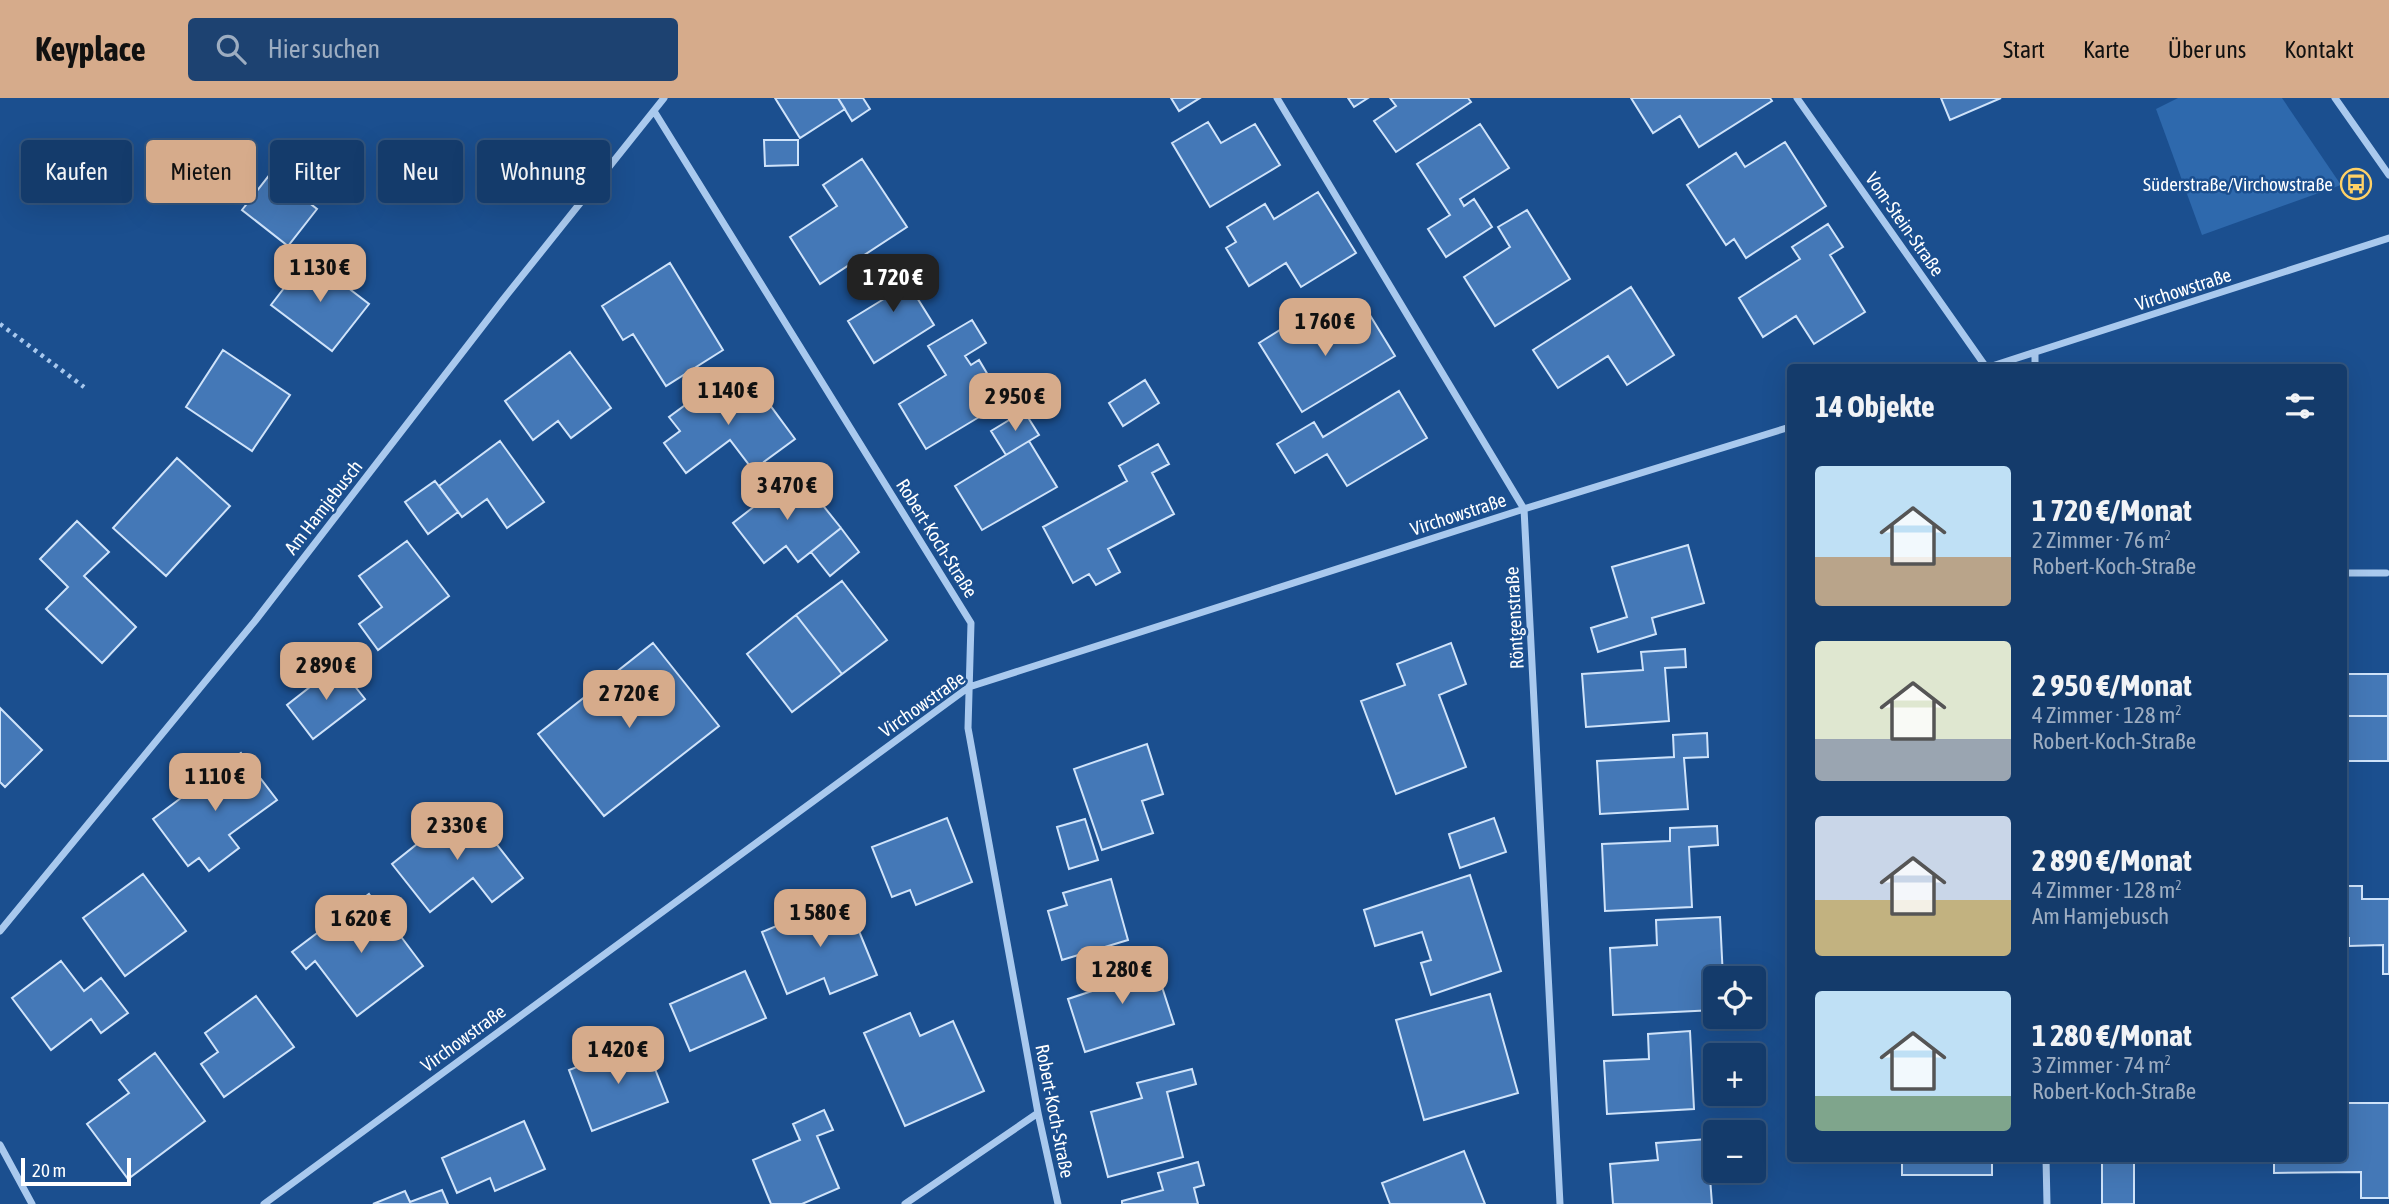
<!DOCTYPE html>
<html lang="de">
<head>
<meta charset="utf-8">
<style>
  :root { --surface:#143b6b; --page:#1d4271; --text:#f1f3f6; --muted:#9dadc1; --line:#33557e; --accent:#d6ab8b }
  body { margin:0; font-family:"Asap Condensed",sans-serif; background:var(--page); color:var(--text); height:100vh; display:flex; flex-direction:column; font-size:26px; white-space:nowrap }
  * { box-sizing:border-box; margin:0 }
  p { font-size:23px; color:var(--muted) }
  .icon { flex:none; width:38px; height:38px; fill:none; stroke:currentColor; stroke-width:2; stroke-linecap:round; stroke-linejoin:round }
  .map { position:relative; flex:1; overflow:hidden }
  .drawer { position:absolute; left:1787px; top:266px; width:560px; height:798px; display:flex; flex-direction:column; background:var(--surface); border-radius:7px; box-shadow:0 7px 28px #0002,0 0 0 2px var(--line) }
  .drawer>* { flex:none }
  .hud { position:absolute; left:21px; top:42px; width:665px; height:63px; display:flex; gap:14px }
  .buttons { position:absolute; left:1703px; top:868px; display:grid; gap:14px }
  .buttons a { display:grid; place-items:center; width:63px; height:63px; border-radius:7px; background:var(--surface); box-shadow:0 7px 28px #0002,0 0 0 2px var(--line); font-size:35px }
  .scale { position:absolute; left:21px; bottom:18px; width:110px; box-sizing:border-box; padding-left:7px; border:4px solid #fff; border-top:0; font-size:19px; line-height:24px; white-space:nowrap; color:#fff; -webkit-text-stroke:5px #1b4f8f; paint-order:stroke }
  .price { position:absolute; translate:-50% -60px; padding:0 16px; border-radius:14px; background:var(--accent); color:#111; font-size:23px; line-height:46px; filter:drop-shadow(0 2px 4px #0008) }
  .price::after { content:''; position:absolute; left:50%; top:42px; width:21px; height:16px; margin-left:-10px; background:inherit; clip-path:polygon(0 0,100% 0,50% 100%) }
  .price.current { background:#222; color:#fff }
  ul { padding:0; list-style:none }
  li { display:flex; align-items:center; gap:21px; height:175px; padding:0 28px }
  li span { display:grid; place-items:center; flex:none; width:196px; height:140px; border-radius:7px; color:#555 }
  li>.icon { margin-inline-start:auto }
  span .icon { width:84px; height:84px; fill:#fffc; stroke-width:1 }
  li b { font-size:30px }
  h2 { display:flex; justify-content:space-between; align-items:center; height:84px; padding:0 28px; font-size:30px }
  .tag { padding:0 24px; border-radius:7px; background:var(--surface); box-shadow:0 7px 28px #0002,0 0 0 2px var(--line); font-size:24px; line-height:63px }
  .tag.current { background:var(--accent); color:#111 }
  header { display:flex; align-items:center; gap:42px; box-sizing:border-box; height:98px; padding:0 35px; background:var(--accent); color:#111 }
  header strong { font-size:33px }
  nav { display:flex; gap:38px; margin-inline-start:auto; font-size:24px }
  .search { width:490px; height:63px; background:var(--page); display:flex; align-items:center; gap:18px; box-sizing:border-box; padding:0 24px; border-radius:7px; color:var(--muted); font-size:26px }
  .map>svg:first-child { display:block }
  .green { fill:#2e69ad }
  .building { fill:#4478b7; stroke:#cfe3fa; stroke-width:2 }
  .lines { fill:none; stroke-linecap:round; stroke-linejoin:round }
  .path { stroke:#a9c9ee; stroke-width:4.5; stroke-dasharray:3.5 5; stroke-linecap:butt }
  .street { stroke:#a9c9ee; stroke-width:7 }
  .labels { text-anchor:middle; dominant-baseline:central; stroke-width:5; stroke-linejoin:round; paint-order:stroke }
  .poi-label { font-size:19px; fill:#fff; stroke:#1b4f8f; text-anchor:end }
  .street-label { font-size:19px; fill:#fff; stroke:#1b4f8f }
</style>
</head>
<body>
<header>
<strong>Keyplace</strong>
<div class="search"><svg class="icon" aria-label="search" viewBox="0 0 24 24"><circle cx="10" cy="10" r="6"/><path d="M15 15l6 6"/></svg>Hier suchen</div>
<nav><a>Start</a><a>Karte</a><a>Über uns</a><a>Kontakt</a></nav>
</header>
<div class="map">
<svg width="2389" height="1106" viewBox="0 0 2389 1106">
  <rect width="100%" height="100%" fill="#1b4f8f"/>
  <path class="green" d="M2178,0H2282L2341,87L2202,137L2156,11Z"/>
  <path class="building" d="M775,0H838L845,11L800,40Z
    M838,0H863L870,11L852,23Z
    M1171,0H1200L1179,13Z
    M1348,0H1368L1354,9Z
    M1390,0H1468L1471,4L1396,54L1374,23L1396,8Z
    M1631,0H1770L1772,3L1699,49L1680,18L1653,35Z
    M1941,0H2001L1950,22Z
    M1208,24L1221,45L1255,26L1280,67L1210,109L1172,45Z
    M1480,26L1509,70L1460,101L1464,108L1474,101L1492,129L1446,159L1428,131L1450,117L1417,66Z
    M764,42H798V67L765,68Z
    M1785,44L1826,108L1746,160L1734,141L1726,147L1687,87L1736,55L1745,69Z
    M862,61L907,129L820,186L790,139L837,108L823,87Z
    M271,75L317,111L288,148L242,112Z
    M1318,94L1356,155L1301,189L1286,165L1249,188L1226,150L1236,144L1227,129L1265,106L1274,121Z
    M1527,112L1570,181L1495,228L1464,179L1510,149L1498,129Z
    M1828,126L1843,149L1830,157L1865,214L1814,246L1796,218L1763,239L1739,200L1800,161L1792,149Z
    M308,159L369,206L332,253L271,207Z
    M911,161L924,182L911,190L934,227L874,265L848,223L887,199L876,183Z
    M670,165L723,252L666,288L633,236L623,242L602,208Z
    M1631,189L1674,257L1627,287L1608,258L1558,290L1533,252Z
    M1368,214L1395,258L1302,314L1259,245L1304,217L1320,244Z
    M972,222L986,245L965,258L971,267L979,262L1004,304L926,351L899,306L946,277L928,248Z
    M223,252L290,297L252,353L186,309Z
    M570,254L611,310L571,340L558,323L533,342L505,303Z
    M750,280L795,341L753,372L730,342L686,375L664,345L680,333L669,319L711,288L722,302Z
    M1145,282L1159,305L1123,328L1109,305Z
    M1399,293L1427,340L1347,388L1327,356L1295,375L1277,346L1314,324L1323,339Z
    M1024,313L1039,337L1006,357L991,333Z
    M500,343L544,404L507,430L487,401L462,419L439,388Z
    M1029,343L1057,389L982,432L955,388Z
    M1158,346L1169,366L1152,375L1174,416L1108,451L1120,474L1096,487L1089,476L1073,485L1043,429L1127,383L1119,368Z
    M177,360L230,408L166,478L113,430Z
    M797,375L841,430L798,464L786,448L764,465L733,425Z
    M435,383L458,414L428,436L405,404Z
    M77,423L109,454L84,478L136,529L102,565L46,511L68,489L40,461Z
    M841,430L859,454L830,478L811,454Z
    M407,443L449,498L378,552L359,526L382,509L359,478Z
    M1688,447L1704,505L1652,520L1656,536L1598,554L1591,530L1627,519L1612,469Z
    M842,483L887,542L842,576L796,517Z
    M796,517L842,576L792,614L747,556Z
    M653,545L719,628L604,718L538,636Z
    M1451,545L1466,586L1439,597L1466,669L1396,696L1361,603L1405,587L1397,566Z
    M1685,551L1686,569L1665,570L1669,623L1586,629L1582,576L1643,572L1641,554Z
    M338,567L365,601L313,641L287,607Z
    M2343,576H2388V618H2343Z
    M0,610L42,652L5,689L0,684Z
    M2343,618H2388V663H2343Z
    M1707,635L1708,659L1684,660L1688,711L1600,716L1597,663L1674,659L1673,637Z
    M1147,646L1163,696L1142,703L1153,735L1102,752L1074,671Z
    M241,655L277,702L229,737L239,750L209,773L199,760L188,768L153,721Z
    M466,707L523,780L492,804L473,780L430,814L392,766Z
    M947,720L972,784L916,807L910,792L892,799L872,749Z
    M1494,720L1506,754L1460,770L1449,736Z
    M1085,721L1098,762L1069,771L1057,729Z
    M1717,728L1718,747L1689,749L1692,809L1605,813L1602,746L1670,743V730Z
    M143,776L186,833L125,878L83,820Z
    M1470,777L1501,873L1431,897L1421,865L1431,862L1422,834L1375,848L1364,812Z
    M1111,781L1128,842L1062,862L1048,813L1067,807L1063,795Z
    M2343,788H2362V801H2389V876H2383V847L2349,848V840H2343Z
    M369,796L423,868L357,918L315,863L306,871L292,854Z
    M845,799L877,877L830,896L824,880L787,896L762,834Z
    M1720,819L1723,880H1715V912L1613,917L1610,850L1657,847L1656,822Z
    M1152,858L1174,926L1085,954L1068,901L1104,889L1099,875Z
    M61,863L84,893L101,880L128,915L101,935L91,921L51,952L12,900Z
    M745,873L766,920L690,953L670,906Z
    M1490,896L1518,995L1424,1022L1396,922Z
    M256,898L294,949L224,999L201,966L218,954L205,935Z
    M910,915L920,938L953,923L984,993L905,1028L864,935Z
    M1690,933L1694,1011L1607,1016L1604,963L1649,961L1648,936Z
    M644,943L668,1004L592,1033L569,972Z
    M155,955L205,1023L128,1081L87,1026L129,995L119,982Z
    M1192,971L1196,986L1167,994L1183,1059L1108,1079L1091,1014L1142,1000L1137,985Z
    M2343,1005H2389V1100H2361V1074L2274,1075V1060H2343Z
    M824,1012L833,1032L817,1038L839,1090L802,1106H771L753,1062L800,1042L793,1026Z
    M524,1023L545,1071L495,1093L490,1080L457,1095L442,1060Z
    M1707,1041L1712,1106H1613L1610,1066L1658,1062L1656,1045Z
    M1464,1053L1485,1106H1390L1382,1085Z
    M1902,1060H1992V1077H1902Z
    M2102,1060H2134V1106H2102Z
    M1198,1064L1204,1087L1194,1090L1198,1106H1122V1103L1163,1092L1158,1075Z
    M442,1092L448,1106H373L405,1093L410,1104Z"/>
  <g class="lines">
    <path class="path" d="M0,226L84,289"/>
    <path class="street" d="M1277,0L1524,411L1560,1106
      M1797,0L1986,269
      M2335,0L2389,77
      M654,13L971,525L968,630L1038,1015L1058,1106
      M2035,256V270
      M1986,270L2389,140
      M2343,475H2386
      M0,833L255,523L502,203L664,0
      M0,1047L32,1106
      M2046,1060L2047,1106
      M264,1106L969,589L1524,411L1790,329
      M905,1106L1038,1015"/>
  </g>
  <defs>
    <g id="bus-ring" transform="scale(1.575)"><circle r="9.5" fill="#1b4f8f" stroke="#ffd166" stroke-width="1.5"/><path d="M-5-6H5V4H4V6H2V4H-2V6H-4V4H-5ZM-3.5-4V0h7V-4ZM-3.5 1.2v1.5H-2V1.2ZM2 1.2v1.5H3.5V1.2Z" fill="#ffd166"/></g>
  </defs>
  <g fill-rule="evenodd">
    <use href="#bus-ring" x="2356" y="86"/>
  </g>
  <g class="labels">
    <g class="poi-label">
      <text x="2333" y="86">Süderstraße/Virchowstraße</text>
    </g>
    <g class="street-label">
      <text transform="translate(1905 126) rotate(55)">Vom-Stein-Straße</text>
      <text transform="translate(2183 191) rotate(-18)">Virchowstraße</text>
      <text transform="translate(323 409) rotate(-52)">Am Hamjebusch</text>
      <text transform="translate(1458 416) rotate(-18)">Virchowstraße</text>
      <text transform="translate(937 440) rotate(58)">Robert-Koch-Straße</text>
      <text transform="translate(1514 520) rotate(-93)">Röntgenstraße</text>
      <text transform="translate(922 606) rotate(-35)">Virchowstraße</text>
      <text transform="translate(463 940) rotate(-36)">Virchowstraße</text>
      <text transform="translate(1055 1013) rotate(79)">Robert-Koch-Straße</text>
    </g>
  </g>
</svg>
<div class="buttons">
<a><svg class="icon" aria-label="locate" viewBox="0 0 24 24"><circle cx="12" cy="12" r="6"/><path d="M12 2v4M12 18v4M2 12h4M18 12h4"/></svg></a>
<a>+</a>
<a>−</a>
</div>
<div class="scale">20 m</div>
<b class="price" style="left:320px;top:206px">1 130 €</b>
<b class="price current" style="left:893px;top:216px">1 720 €</b>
<b class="price" style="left:1325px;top:260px">1 760 €</b>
<b class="price" style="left:728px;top:329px">1 140 €</b>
<b class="price" style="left:1015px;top:335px">2 950 €</b>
<b class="price" style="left:787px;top:424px">3 470 €</b>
<b class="price" style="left:326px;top:604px">2 890 €</b>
<b class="price" style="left:629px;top:632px">2 720 €</b>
<b class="price" style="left:215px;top:715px">1 110 €</b>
<b class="price" style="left:457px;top:764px">2 330 €</b>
<b class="price" style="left:820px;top:851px">1 580 €</b>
<b class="price" style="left:361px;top:857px">1 620 €</b>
<b class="price" style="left:1122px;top:908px">1 280 €</b>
<b class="price" style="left:618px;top:988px">1 420 €</b>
<div class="hud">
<a class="tag">Kaufen</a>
<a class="tag current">Mieten</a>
<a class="tag">Filter</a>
<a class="tag">Neu</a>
<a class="tag">Wohnung</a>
</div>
<section class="drawer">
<h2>14 Objekte<svg class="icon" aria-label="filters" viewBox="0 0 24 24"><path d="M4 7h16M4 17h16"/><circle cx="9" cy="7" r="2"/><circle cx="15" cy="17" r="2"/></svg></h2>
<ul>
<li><span style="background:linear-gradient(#bfe0f5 65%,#b9a48a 0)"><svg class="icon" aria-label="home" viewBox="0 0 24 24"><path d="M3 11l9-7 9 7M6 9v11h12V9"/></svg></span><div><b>1 720 €/Monat</b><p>2 Zimmer · 76 m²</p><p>Robert-Koch-Straße</p></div></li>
<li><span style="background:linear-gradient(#dfe7d0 70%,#9aa5b1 0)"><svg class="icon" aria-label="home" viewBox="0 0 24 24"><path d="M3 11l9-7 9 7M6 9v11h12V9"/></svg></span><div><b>2 950 €/Monat</b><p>4 Zimmer · 128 m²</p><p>Robert-Koch-Straße</p></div></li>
<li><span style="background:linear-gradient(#c9d6e8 60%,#c2b280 0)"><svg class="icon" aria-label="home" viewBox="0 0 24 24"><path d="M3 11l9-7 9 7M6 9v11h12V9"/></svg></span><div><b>2 890 €/Monat</b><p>4 Zimmer · 128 m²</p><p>Am Hamjebusch</p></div></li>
<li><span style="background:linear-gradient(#bfe0f5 75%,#7fa58c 0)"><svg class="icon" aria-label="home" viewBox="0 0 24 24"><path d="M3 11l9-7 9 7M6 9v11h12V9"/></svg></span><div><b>1 280 €/Monat</b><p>3 Zimmer · 74 m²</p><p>Robert-Koch-Straße</p></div></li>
</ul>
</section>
</div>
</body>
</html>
